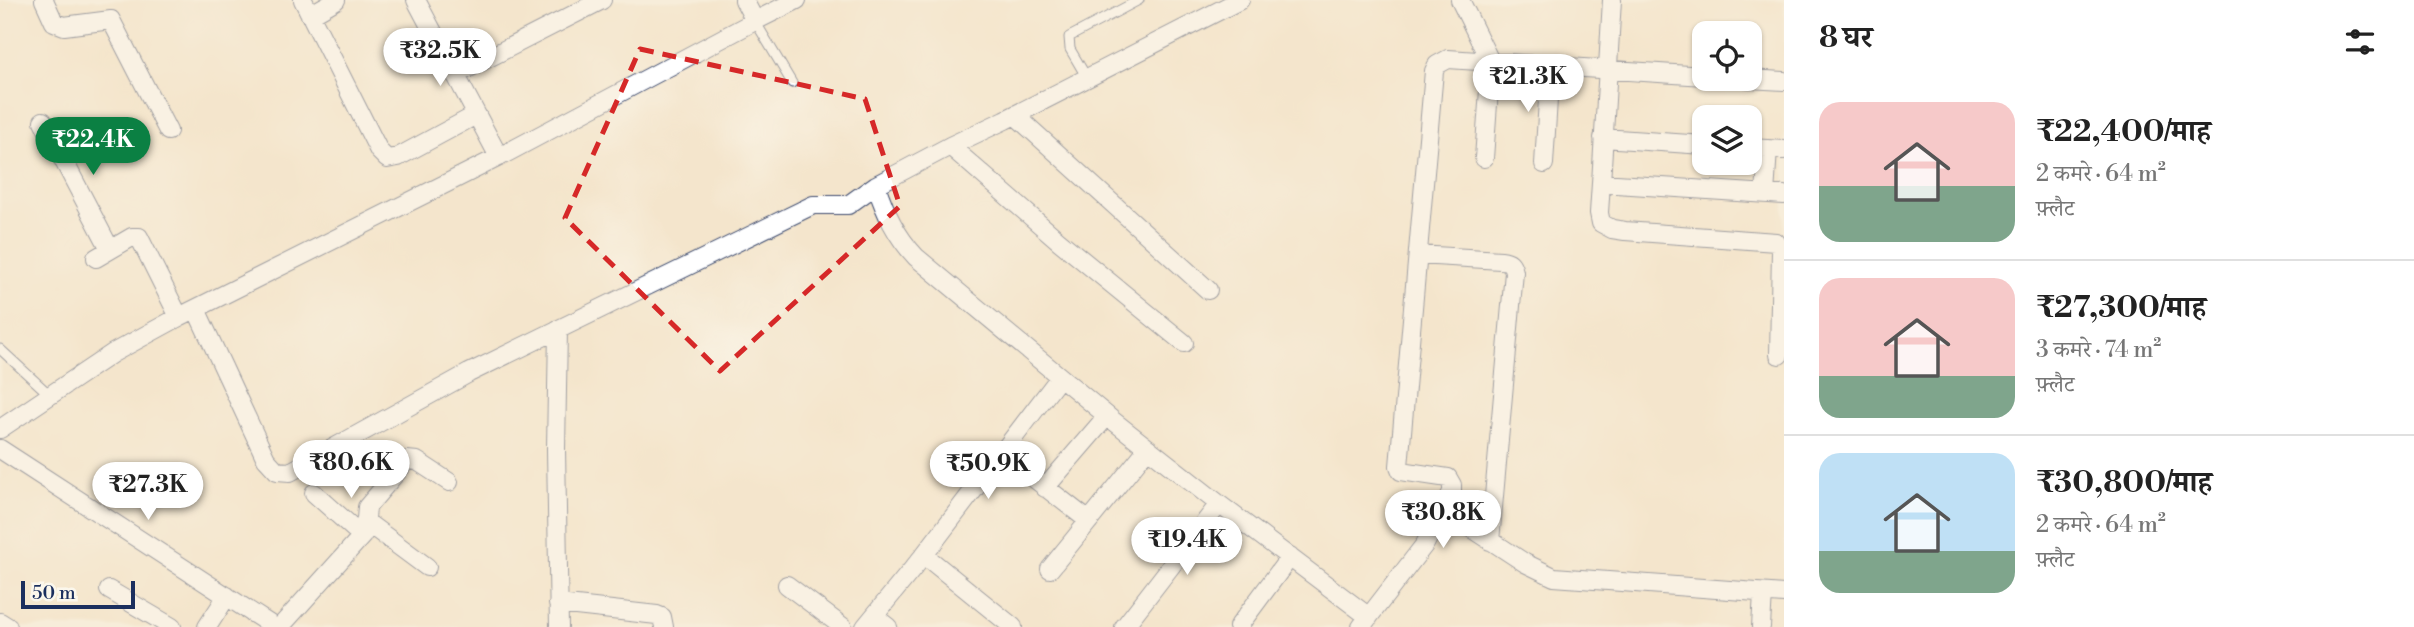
<!DOCTYPE html>
<html lang="hi">
<head>
<meta charset="utf-8">
<style>
  :root { --surface:#fff; --page:#f2f2f2; --text:#222; --muted:#767676; --line:#e0e0e0; --accent:#0b8043 }
  body { margin:0; font-family:"Libre Bodoni","Noto Serif Devanagari",serif; background:var(--page); color:var(--text); height:100vh; display:flex; flex-direction:column; font-size:26px; white-space:nowrap }
  * { box-sizing:border-box; margin:0 }
  p { font-size:23px; color:var(--muted) }
  .icon { flex:none; width:38px; height:38px; fill:none; stroke:currentColor; stroke-width:2; stroke-linecap:round; stroke-linejoin:round }
  .map { position:relative; flex:1; overflow:hidden }
  .side { display:flex; flex-direction:column; background:var(--surface); width:630px }
  .side>* { flex:none }
  .controls { position:absolute; left:1692px; top:21px; display:grid; gap:14px }
  .controls a { display:grid; place-items:center; width:70px; height:70px; border-radius:14px; background:var(--surface); box-shadow:0 2px 5px #0004; font-size:35px }
  .scale { position:absolute; left:21px; bottom:18px; width:114px; box-sizing:border-box; padding-left:7px; border:4px solid #1b2f5e; border-top:0; font-size:19px; line-height:24px; white-space:nowrap; color:#1b2f5e; -webkit-text-stroke:5px #fbf7ec; paint-order:stroke }
  .price { position:absolute; translate:-50% -60px; padding:0 16px; border-radius:24px; background:#fff; color:#222; font-size:23px; line-height:46px; filter:drop-shadow(0 2px 4px #0008) }
  .price::after { content:''; position:absolute; left:50%; top:42px; width:21px; height:16px; margin-left:-10px; background:inherit; clip-path:polygon(0 0,100% 0,50% 100%) }
  .price.on { background:var(--accent); color:#fff }
  ul { padding:0; list-style:none }
  li { display:flex; align-items:center; gap:21px; height:175px; padding:0 35px }
  li+li { border-top:2px solid var(--line) }
  li span { display:grid; place-items:center; flex:none; width:196px; height:140px; border-radius:21px; color:#555 }
  li>.icon { margin-inline-start:auto }
  span .icon { width:84px; height:84px; fill:#fffc; stroke-width:1 }
  li b { font-size:30px }
  h2 { display:flex; justify-content:space-between; align-items:center; height:84px; padding:0 35px; font-size:30px }
  main { display:flex; flex:1; min-height:0 }
  .map>svg:first-child { display:block }
  .lines { fill:none; stroke-linecap:round; stroke-linejoin:round }
  .lane-casing { stroke:#3c4a6e; stroke-width:11 }
  .street-casing { stroke:#3c4a6e; stroke-width:20 }
  .lane { stroke:#fff; stroke-width:9 }
  .street { stroke:#fff; stroke-width:18 }
  .marked { fill:none; stroke:#d62828; stroke-width:5; stroke-dasharray:14 9; stroke-linejoin:round }
</style>
</head>
<body>
<main>
<div class="map">
<svg width="1784" height="627" viewBox="0 0 1784 627">
  <rect width="100%" height="100%" fill="#fbf7ec"/>
  <filter id="ink" filterUnits="userSpaceOnUse"><feTurbulence type="fractalNoise" baseFrequency=".0143" numOctaves="2"/><feDisplacementMap in="SourceGraphic" scale="14" xChannelSelector="R" yChannelSelector="G"/><feConvolveMatrix kernelMatrix="1 2 1 2 8 2 1 2 1" color-interpolation-filters="sRGB"/></filter>
  <filter id="wash" filterUnits="userSpaceOnUse"><feTurbulence type="fractalNoise" baseFrequency=".00686" numOctaves="4" result="noise"/><feDisplacementMap in="SourceGraphic" scale="28" xChannelSelector="R" yChannelSelector="G"/><feGaussianBlur stdDeviation="1.57" result="paint"/><feColorMatrix in="noise" values="0 0 0 0 0 0 0 0 0 0 0 0 0 0 0 0 0 1.4 0 .05"/><feComposite in="paint" operator="in"/></filter>
  <g filter="url(#wash)">
    <rect width="100%" height="100%" fill="#f4e5cc"/>
  </g>
  <g filter="url(#ink)">
    <g class="lines">
      <g class="lane-casing">
        <path id="lane" d="M755,21L792,83
          M1087,78L1070,49L1069,37L1139,0
          M0,349L50,395"/>
      </g>
      <g class="street-casing">
        <path id="street" d="M44,0L54,22L64,26L111,20L168,131
          M303,0L379,151L387,159L398,157L476,115
          M416,0L499,157
          M1460,0L1491,63L1484,158
          M1612,0L1601,183L1599,213L1601,223L1612,229L1625,231L1776,242L1781,250L1779,355
          M310,15L336,0
          M755,21L797,0
          M455,75L602,0
          M1748,79L1784,81
          M1015,115L1208,290
          M43,121L110,249
          M1603,138L1704,145
          M950,146L1059,241L1184,343
          M1750,148L1784,150
          M1544,164L1550,67
          M1601,183L1784,195
          M876,185C885,212 896,236 916,257L1111,419L1219,504L1369,617
          M1765,194L1768,149
          M1418,255L1501,260C1510,261 1512,263 1514,272L1490,541
          M96,258L132,237H139L179,317
          M196,309L266,459L277,471L290,472L469,373L813,205H848L876,185L950,146L1005,120L1240,0
          M558,329L556,449L559,627
          M0,429L113,353L179,317L499,157L755,21L744,0
          M0,449L274,627
          M1000,452L1089,521
          M1045,488L1107,416
          M314,493L362,536
          M1444,510L1525,563L1554,577L1784,594
          M365,521L427,567
          M924,555L1013,627
          M1050,569L1148,448
          M787,585L843,627
          M109,590L172,627
          M558,604L657,615L662,617L664,627
          M874,616L888,627
          M0,622L8,627
          M207,627L227,596
          M280,627L362,536L365,531L367,507L407,460L417,461L449,482
          M865,627L924,555L1060,377
          M1124,627L1219,504
          M1238,627L1290,557
          M1361,627L1425,544L1452,492V485L1448,478L1401,471L1399,466L1434,71L1437,65L1448,59L1704,76
          M1761,627L1763,593"/>
      </g>
      <use href="#lane" class="lane"/>
      <use href="#street" class="street"/>
    </g>
  </g>
  <path d="M0 0H1784V627H0ZM640,49L865,99L900,206L720,371L565,218Z" fill="#f4e5cc" fill-opacity=".55" fill-rule="evenodd"/>
  <path class="marked" d="M640,49L865,99L900,206L720,371L565,218Z"/>
</svg>
<div class="controls">
<a><svg class="icon" aria-label="locate" viewBox="0 0 24 24"><circle cx="12" cy="12" r="6"/><path d="M12 2v4M12 18v4M2 12h4M18 12h4"/></svg></a>
<a><svg class="icon" aria-label="layers" viewBox="0 0 24 24"><path d="M12 4l9 5-9 5-9-5zM3 14l9 5 9-5"/></svg></a>
</div>
<div class="scale">50 m</div>
<b class="price" style="left:440px;top:88px">₹32.5K</b>
<b class="price" style="left:1528px;top:114px">₹21.3K</b>
<b class="price on" style="left:93px;top:177px">₹22.4K</b>
<b class="price" style="left:351px;top:500px">₹80.6K</b>
<b class="price" style="left:988px;top:501px">₹50.9K</b>
<b class="price" style="left:148px;top:522px">₹27.3K</b>
<b class="price" style="left:1443px;top:550px">₹30.8K</b>
<b class="price" style="left:1187px;top:577px">₹19.4K</b>
</div>
<section class="side">
<h2>8 घर<svg class="icon" aria-label="filters" viewBox="0 0 24 24"><path d="M4 7h16M4 17h16"/><circle cx="9" cy="7" r="2"/><circle cx="15" cy="17" r="2"/></svg></h2>
<ul>
<li><span style="background:linear-gradient(#f6c9c9 60%,#7fa58c 0)"><svg class="icon" aria-label="home" viewBox="0 0 24 24"><path d="M3 11l9-7 9 7M6 9v11h12V9"/></svg></span><div><b>₹22,400/माह</b><p>2 कमरे · 64 m²</p><p>फ़्लैट</p></div></li>
<li><span style="background:linear-gradient(#f6c9c9 70%,#7fa58c 0)"><svg class="icon" aria-label="home" viewBox="0 0 24 24"><path d="M3 11l9-7 9 7M6 9v11h12V9"/></svg></span><div><b>₹27,300/माह</b><p>3 कमरे · 74 m²</p><p>फ़्लैट</p></div></li>
<li><span style="background:linear-gradient(#bfe0f5 70%,#7fa58c 0)"><svg class="icon" aria-label="home" viewBox="0 0 24 24"><path d="M3 11l9-7 9 7M6 9v11h12V9"/></svg></span><div><b>₹30,800/माह</b><p>2 कमरे · 64 m²</p><p>फ़्लैट</p></div></li>
</ul>
</section>
</main>
</body>
</html>
